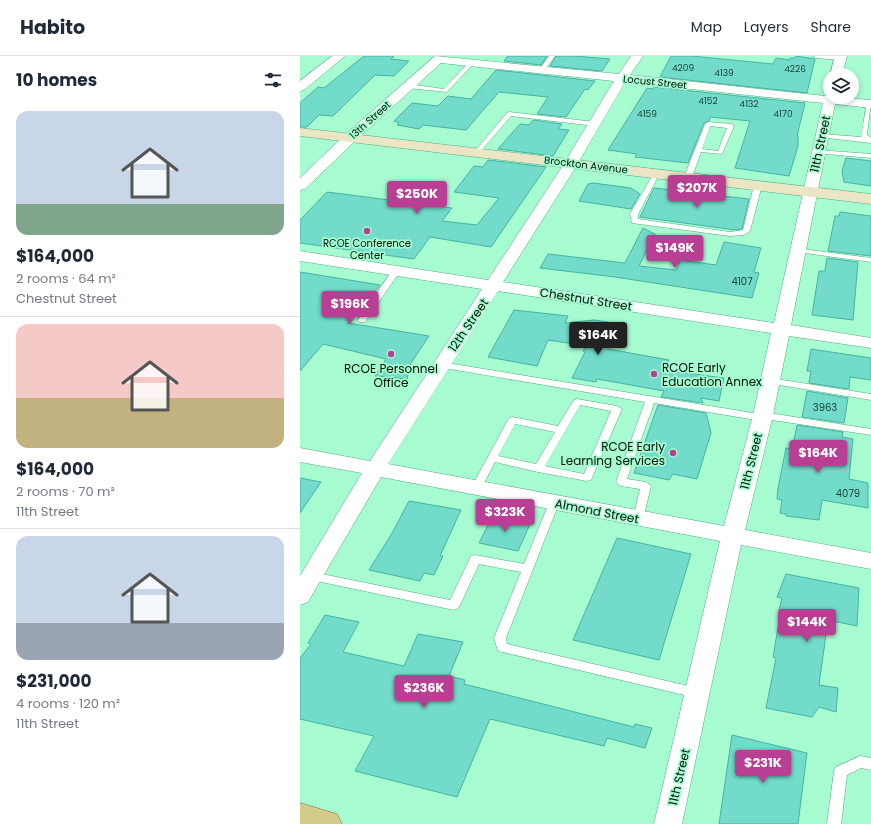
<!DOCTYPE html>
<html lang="en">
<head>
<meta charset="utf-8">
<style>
  :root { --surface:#fff; --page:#f2f2f3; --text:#1f2937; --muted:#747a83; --line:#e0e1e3; --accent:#b83f93 }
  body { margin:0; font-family:Poppins,sans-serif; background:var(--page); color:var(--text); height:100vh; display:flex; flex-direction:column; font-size:15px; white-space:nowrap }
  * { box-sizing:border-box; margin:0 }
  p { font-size:13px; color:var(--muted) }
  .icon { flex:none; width:22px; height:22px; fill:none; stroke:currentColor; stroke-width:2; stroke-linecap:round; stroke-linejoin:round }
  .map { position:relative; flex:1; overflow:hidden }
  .details { display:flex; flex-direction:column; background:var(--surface); width:300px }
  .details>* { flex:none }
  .controls { position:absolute; left:523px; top:12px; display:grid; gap:8px }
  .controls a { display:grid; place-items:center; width:36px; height:36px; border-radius:50%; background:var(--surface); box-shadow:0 2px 6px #0003; font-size:20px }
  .price { position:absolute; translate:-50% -34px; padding:0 9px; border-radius:4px; background:var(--accent); color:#fff; font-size:13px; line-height:26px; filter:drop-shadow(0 1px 2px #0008) }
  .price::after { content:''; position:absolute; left:50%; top:24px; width:12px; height:9px; margin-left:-6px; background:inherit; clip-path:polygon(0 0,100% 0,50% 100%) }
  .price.active { background:#222; color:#fff }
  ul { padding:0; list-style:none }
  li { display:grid; align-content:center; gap:8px; height:212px; padding:0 16px }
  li+li { border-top:1px solid var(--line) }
  li span { display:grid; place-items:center; height:124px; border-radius:12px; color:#555 }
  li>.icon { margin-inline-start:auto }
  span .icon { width:72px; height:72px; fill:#fffc; stroke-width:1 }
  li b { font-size:17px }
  h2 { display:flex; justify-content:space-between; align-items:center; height:48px; padding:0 16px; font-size:17px }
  header { display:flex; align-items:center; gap:24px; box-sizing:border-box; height:56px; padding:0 20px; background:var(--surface); border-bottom:1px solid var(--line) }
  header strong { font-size:19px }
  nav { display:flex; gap:22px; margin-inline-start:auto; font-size:14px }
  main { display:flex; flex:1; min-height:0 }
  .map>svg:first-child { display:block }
  .building { fill:#72dbc9; stroke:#47b3a3 }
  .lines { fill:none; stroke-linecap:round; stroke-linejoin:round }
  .service-casing { stroke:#57aa83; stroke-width:1 }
  .minor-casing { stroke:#57aa83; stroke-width:1 }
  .secondary-casing { stroke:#57aa83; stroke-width:1 }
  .primary-casing { stroke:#787429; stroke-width:1 }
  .service { fill:#fff; fill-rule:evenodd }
  .minor { fill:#fff; fill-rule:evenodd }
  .secondary { fill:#eae5c4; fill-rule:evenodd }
  .primary { fill:#d4cb8a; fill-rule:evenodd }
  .poi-dot { fill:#b83f93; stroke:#a6fbd1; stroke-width:1.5 }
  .labels { text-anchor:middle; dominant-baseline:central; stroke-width:3.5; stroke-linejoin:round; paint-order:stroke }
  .far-number-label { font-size:9px; fill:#1c4438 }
  .far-street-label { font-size:10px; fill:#001207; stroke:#a6fbd1 }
  .far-poi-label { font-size:10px; fill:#001207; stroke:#a6fbd1 }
  .number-label { font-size:10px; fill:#1c4438 }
  .street-label { font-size:12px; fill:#001207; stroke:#a6fbd1 }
  .poi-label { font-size:12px; fill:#001207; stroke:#a6fbd1; text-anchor:start }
</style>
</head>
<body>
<header>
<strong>Habito</strong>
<nav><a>Map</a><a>Layers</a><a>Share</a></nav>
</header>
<main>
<section class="details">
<h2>10 homes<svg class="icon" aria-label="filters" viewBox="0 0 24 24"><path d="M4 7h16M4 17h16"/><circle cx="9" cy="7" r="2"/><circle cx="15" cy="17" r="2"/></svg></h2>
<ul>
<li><span style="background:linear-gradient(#c9d6e8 75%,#7fa58c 0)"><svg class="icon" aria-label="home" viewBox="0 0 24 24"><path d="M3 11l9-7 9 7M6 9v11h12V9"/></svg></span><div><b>$164,000</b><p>2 rooms · 64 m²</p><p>Chestnut Street</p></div></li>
<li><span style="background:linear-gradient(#f6c9c9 60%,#c2b280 0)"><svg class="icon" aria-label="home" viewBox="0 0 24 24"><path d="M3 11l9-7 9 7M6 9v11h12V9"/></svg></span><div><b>$164,000</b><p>2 rooms · 70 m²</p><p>11th Street</p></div></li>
<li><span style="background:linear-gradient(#c9d6e8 70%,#9aa5b1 0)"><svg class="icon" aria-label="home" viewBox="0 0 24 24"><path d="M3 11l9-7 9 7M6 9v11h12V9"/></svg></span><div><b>$231,000</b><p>4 rooms · 120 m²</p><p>11th Street</p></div></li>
</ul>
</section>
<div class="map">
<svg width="571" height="768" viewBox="0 0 571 768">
  <rect width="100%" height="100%" fill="#a6fbd1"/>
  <path class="building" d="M64,0H94L91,3L109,5L94,20L75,19L33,60L19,59L7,71H0V47L18,31L24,32Z
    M208,0H247L241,9L204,5Z
    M256,0H275L310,3L302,15L250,10Z
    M371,0H391L473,8L476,2L490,4V2H495L496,0L515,3L507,37L360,21Z
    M196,14L295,25L288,34L285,33L266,61L237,58L248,41L199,36L166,74L123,69L119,73L97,69L99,67L94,65L112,47L138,50L148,40L171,43Z
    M354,31L505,47L497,80H498V90L489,120L435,112L450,65L410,61L409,65L404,67L388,107L335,101L337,98L308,94L347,32L353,33Z
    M233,64L262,68L258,73L269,74L253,100L198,93L220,68L229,69Z
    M546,102L571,105V130L544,126L542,115Z
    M188,104L246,111L191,191L130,181L114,203L0,187V164L27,136L152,152L142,165L177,169L199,142L154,136L174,110L183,111Z
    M293,127L331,132L340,138L331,153L279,145L288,128Z
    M354,132L449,143L442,173L435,174L340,161Z
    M540,156L571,160V200L528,195L535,160H539Z
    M343,172L355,178L339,210L376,214L380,204L416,209L424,186L461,192L454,216L459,217L452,242L315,221L240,212L248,198L325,207Z
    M527,202L558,206L553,264L512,259L519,215H525Z
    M0,216L80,229L48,267L129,280L111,307L107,323L75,320L86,303L23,288L0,315Z
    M214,254L268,260L265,267L294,264L308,266L306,271L317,272L308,293L369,304L363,314L424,322L419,345L401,342L403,347L361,341L364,335L297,323L296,326L272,322L285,296L283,295L285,292L280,291L281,289L248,284L237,310L188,301Z
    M511,293L571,302V324L550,321L549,333L509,327L511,315H507Z
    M507,335L548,342L544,367L502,361Z
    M358,349L406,357L411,377L397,423L373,418L369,424L334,417Z
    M497,369L543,376L542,381L553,383L549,423L568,427V452L522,444L519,464L486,460V458L480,457L482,444L477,443L478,432L486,392L492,393Z
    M0,422L21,426L0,457Z
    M109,445L161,454L140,500H143L134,519L124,517L120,525L69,514L91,479Z
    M193,459L231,466L218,495L179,487Z
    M317,482L391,498L359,604L273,584Z
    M486,518L559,532L557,570L528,564L519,629L538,632L536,656L519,651L512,661L466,652L476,602L473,601L481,554H479L482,542L477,541Z
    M25,559L59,566L43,596L104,610L118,578L163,586L149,620L165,624L164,628L334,671L335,668L352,672L345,692L307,682L304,690L190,663L157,741L55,715L74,680L0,663V602L11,588L8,587Z
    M432,679L507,697L498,768H419Z"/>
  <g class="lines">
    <g class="service-casing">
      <path id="service" d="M249,0H255L244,15H240L239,14Z
        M513,0H536L543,2L540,4L516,2Z
        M170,5L175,6L147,36L108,32L105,30L108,28L144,33Z
        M567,46H571L567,79L571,82V87L519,81L518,80L521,78L561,81Z
        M209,56L295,66L298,68L295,70L211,60L179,97H175V95L207,57Z
        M408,66L431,68L434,70L422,98L401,96L392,121L386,122L384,121L405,68ZM410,70L427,72L418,95L402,93Z
        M518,94L571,98V102L516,97V95Z
        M357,115L360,117L338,158V163L430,176L443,174L454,129L458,127L462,129L450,175L444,179L430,180L332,167L330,158L354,117Z
        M494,192L571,202V206L497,196H494Z
        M94,212H100L101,214L65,266H59L58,264Z
        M141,306L459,358L463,356L571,373V379L466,363L462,365L354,347L327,423L346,426L351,430L343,463L342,466H334L333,463L340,433L321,430L316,426L345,346L138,311L136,309Z
        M470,322L571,338V344L467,327L465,325Z
        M277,343L317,350L322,353L291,424L287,425L238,416L195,406L180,435H172L171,432L209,362L212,361L258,370L274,344ZM280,349L311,355L284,418L245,410ZM215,368L255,376L236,408L198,400Z
        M254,443L258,444L259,447L206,582L207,588L397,632L402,633L403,637L402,641L397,642L198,595L194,582L221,516L179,508L160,549L158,552L154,554L12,524L8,523L6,520L8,517L12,516L150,544L171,500L175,499L224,508L249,447L250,444Z
        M560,700L571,702V714L561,712L547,719L541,768H527L534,715L536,711Z"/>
    </g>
    <g class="minor-casing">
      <path id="minor" d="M32,0H45L4,34L0,35V25Z
        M135,0L319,18L331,0H343L330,19L525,40L530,37V41L571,44V52L535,48L491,269L571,282V292L489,280L473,359L445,474L571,497V513L441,489L382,768H354L420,485L81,421L8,546L0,549V520L62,417L0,406V392L70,405L182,233L0,205V195L188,224L260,114L314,25L141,7L55,85L5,133L0,134V122L45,79ZM325,26L523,47L474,267L203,226L274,114ZM198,235L471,277L453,359L424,470L88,408Z
        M535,0H547L542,19H530Z"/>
    </g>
    <g class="secondary-casing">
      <path id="secondary" d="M0,72L571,138V148L0,80Z"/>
    </g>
    <g class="primary-casing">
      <path id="primary" d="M0,747L37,758L42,768H0Z"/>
    </g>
    <use href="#service" class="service"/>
    <use href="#minor" class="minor"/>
    <use href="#secondary" class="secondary"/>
    <use href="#primary" class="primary"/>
  </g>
  <g class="poi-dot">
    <circle cx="67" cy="175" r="4"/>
    <circle cx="91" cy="298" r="4"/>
    <circle cx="354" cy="318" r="4"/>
    <circle cx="373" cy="397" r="4"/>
  </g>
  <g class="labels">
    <g class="far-number-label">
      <text x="383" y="12">4209</text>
      <text x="495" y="13">4226</text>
      <text x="424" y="17">4139</text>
      <text x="408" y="45">4152</text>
      <text x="449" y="48">4132</text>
      <text x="347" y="58">4159</text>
      <text x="483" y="58">4170</text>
    </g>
    <g class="far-street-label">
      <text transform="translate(355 26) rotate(6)">Locust Street</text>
      <text transform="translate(70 64) rotate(-42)">13th Street</text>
      <text transform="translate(286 109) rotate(7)">Brockton Avenue</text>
    </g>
    <g class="far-poi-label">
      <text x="67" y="187">RCOE Conference<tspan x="67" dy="12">Center</tspan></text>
    </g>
    <g class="number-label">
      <text x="442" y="225">4107</text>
      <text x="525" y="351">3963</text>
      <text x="548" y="437">4079</text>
    </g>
    <g class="street-label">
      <text transform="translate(520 88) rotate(-78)">11th Street</text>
      <text transform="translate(286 243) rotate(9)">Chestnut Street</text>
      <text transform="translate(168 269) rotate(-56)">12th Street</text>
      <text transform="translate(451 405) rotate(-76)">11th Street</text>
      <text transform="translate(297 455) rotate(11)">Almond Street</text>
      <text transform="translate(379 721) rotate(-77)">11th Street</text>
    </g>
    <g class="poi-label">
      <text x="362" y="311">RCOE Early<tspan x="362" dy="14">Education Annex</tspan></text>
      <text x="91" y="312" text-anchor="middle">RCOE Personnel<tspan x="91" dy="14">Office</tspan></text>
      <text x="365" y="390" text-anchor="end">RCOE Early<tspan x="365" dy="14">Learning Services</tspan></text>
    </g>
  </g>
</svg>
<div class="controls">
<a><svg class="icon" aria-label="layers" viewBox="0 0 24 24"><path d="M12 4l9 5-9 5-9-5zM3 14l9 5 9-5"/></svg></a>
</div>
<b class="price" style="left:397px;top:153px">$207K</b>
<b class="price" style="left:117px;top:159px">$250K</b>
<b class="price" style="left:375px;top:213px">$149K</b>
<b class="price" style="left:50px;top:269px">$196K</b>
<b class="price active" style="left:298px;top:300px">$164K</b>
<b class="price" style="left:518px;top:418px">$164K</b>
<b class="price" style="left:205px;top:477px">$323K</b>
<b class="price" style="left:507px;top:587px">$144K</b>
<b class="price" style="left:124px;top:653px">$236K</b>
<b class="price" style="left:463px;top:728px">$231K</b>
</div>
</main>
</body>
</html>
